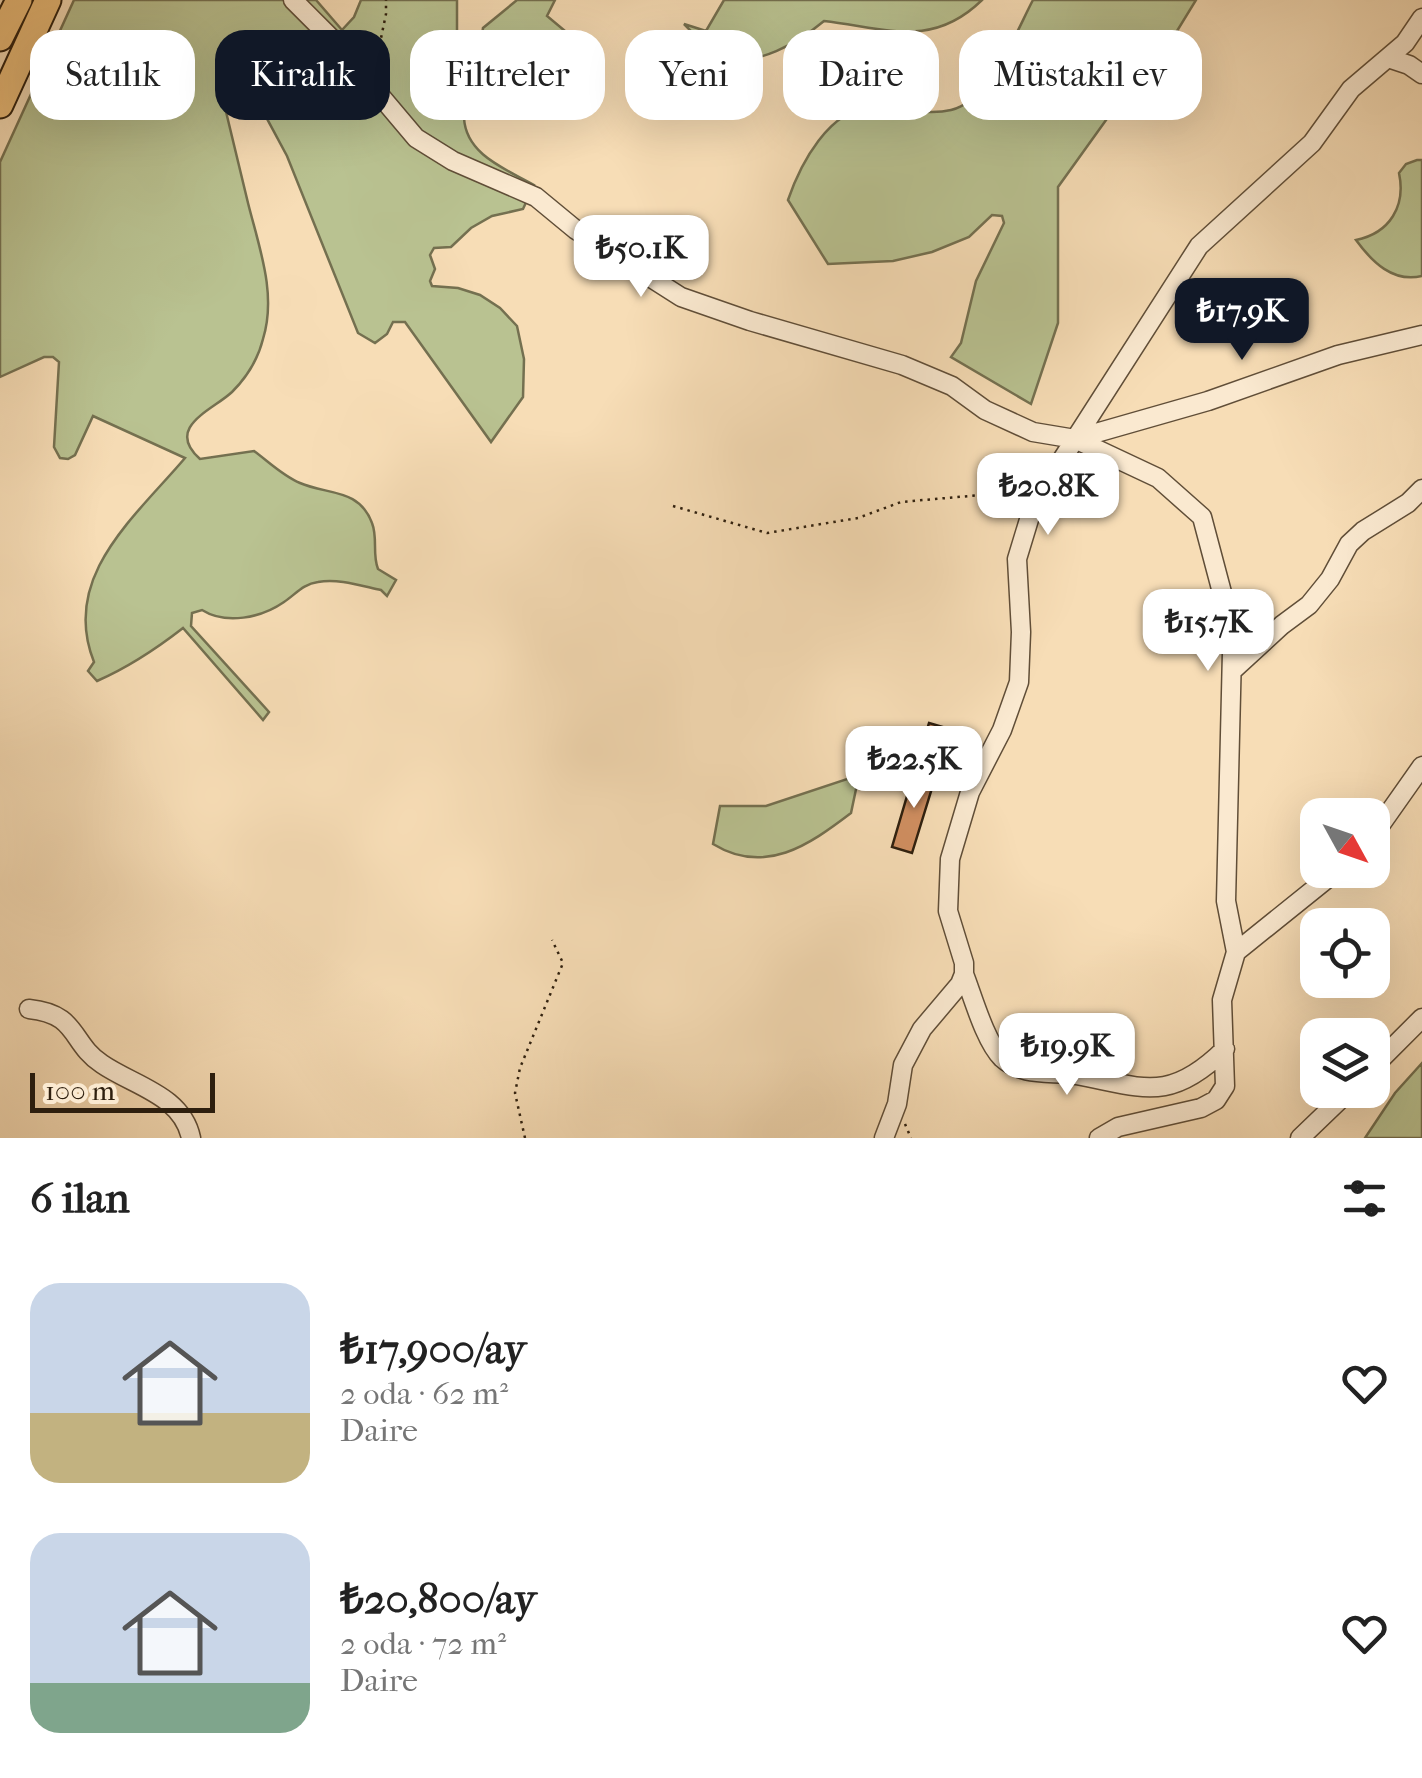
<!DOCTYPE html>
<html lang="tr">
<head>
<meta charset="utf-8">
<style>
  :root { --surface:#fff; --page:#f6f6f6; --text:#222; --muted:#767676; --accent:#111827 }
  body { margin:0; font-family:"IM FELL French Canon",serif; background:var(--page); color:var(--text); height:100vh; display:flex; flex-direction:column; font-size:38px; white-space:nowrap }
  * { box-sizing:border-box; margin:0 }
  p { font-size:32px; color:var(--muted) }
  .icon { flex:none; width:55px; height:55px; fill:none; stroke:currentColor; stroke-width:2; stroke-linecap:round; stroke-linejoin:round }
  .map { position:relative; height:1138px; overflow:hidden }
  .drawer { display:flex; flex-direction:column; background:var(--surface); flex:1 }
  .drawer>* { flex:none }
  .top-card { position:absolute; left:30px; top:30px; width:1362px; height:90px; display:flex; gap:20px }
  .needle { width:65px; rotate:130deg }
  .fabs { position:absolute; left:1300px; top:798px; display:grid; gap:20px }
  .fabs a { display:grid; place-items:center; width:90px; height:90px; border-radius:20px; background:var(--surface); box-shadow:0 10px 40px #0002; font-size:50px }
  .scale { position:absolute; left:30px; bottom:25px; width:185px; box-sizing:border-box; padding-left:10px; border:5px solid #2e1f0e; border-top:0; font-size:28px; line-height:35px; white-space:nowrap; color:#2e1f0e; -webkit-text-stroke:8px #fae9d0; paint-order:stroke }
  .price { position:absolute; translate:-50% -85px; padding:0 22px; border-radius:20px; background:#fff; color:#222; font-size:32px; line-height:65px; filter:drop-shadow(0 2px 5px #0008) }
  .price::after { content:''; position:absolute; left:50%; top:60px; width:30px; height:22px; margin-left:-15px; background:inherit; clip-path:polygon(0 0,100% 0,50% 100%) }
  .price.selected { background:var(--accent); color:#fff }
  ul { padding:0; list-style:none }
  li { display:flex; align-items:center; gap:30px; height:250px; padding:0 30px }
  li span { display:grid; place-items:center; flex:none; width:280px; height:200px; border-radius:30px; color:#555 }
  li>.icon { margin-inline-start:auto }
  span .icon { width:120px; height:120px; fill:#fffc; stroke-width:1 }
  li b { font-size:42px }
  h2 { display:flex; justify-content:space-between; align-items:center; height:120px; padding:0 30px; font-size:42px }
  .chip { padding:0 35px; border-radius:30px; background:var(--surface); box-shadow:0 10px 40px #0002; font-size:35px; line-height:90px }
  .chip.selected { background:var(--accent); color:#fff }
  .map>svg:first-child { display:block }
  .green { fill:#b9c291; stroke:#747050; stroke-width:2.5 }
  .building { fill:#d29062; stroke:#2e1f0e; stroke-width:2.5 }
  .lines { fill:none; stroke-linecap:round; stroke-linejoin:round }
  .minor-casing { stroke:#604e38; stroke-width:21 }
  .highway-casing { stroke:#2e1f0e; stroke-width:29 }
  .path { stroke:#2e1f0e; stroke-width:2.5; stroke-dasharray:2.5 5; stroke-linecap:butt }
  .minor { stroke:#fae9d0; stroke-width:18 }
  .highway { stroke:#ecbe7b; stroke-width:25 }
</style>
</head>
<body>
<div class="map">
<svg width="1422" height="1138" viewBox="0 0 1422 1138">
  <rect width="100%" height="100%" fill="#f7ddb6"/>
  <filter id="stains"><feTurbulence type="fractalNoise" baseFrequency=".002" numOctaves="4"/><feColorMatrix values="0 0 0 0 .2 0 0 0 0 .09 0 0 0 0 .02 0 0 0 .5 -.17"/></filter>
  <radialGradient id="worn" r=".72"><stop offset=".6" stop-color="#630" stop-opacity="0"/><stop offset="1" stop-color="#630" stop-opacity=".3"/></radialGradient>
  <path class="green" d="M74,0H316L342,30L354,17L361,0H457V69L464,72L478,66L483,28L517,0H555L547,16L565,31C538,70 462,68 464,118C466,155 506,169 534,185L523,209L492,216L471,228L451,247L434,248L430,255L435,269L430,281L432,286L458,288L480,295L500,308L517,326L524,359L523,397L491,442L405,322H393L387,334L375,343L358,333L287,156L243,74H229L222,81L221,91C230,128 239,166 248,203C259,247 277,294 263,339C258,359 247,377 232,392C213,410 164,427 200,459L254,451C269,462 283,476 300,483C327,495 359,488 372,523C378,538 372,554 378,569L396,580L387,596L381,590C362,586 338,578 318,582C303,584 296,594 284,602C261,618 226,625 202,610L192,613L191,626L269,712L263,720L183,628C156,649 129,667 97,681L88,671L94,662C60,577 135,517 185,458L93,416L75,455L68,459L60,458L54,447L59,362L53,357H44L0,377V162Z
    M724,0H982C932,49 886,28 824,21C800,41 755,70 721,55C707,49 695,35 684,24L706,31Z
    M1033,0H1196L1166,49L1129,88L1058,187V323L1031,404L951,357L961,343L976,281L1004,223L1002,216L992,215L969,237L932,252L893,261L828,264L788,200C800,165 829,108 873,107C897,107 927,116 951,110C990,101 1016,32 1033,0Z
    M1417,160H1422V276C1393,283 1372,262 1356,240C1390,233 1406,206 1399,173L1406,164Z
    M859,775L851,813C809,845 765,876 713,844L720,806H766Z
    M1422,1063V1138H1365L1395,1093Z"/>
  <path class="building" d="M929,723L953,730L939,776L915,769Z
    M915,769L936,775L912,853L892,847Z"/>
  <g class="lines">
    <g class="minor-casing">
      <path id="minor" d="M293,0L335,42L416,138L453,161L536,197L576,230L681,297L750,321L902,365L952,386L985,410L1033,432L1075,439L1158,478L1202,517L1229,619L1232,652L1226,901L1236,952
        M1388,58L1409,65L1422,74
        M1075,439L1208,401L1338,355L1422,335
        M1232,671L1282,625L1309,605L1330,579L1349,544L1363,531L1408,503L1422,489
        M1372,837L1422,766
        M964,974C973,997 985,1041 1002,1058C1023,1077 1050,1071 1076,1075C1143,1087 1169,1104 1225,1049
        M29,1009C79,1014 70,1043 102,1064C134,1086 182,1095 191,1138
        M1372,1068L1422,1018
        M884,1138L897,1104L903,1065L922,1029L960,984L964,974V963L948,911L950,859L970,792L1002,730L1019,682L1021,632L1017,559L1031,513L1054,472L1199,246L1312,143L1351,89L1405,43L1422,18
        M1099,1138L1118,1127L1201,1108L1216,1100L1225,1086L1222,1000L1236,952L1338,870
        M1300,1138L1350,1090"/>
    </g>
    <g class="highway-casing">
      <path id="highway" d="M0,38L19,0
        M0,105L48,0"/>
    </g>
    <path class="path" d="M375,67L386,14V0
      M673,506L767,533L858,518L901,502L992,494L1023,500
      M905,1124L911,1138
      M525,1138L515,1093L520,1068L563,963L552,940"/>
    <use href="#minor" class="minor"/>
    <use href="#highway" class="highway"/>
  </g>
  <rect width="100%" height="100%" filter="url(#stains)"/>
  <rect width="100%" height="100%" fill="url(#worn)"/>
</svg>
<div class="fabs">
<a><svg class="needle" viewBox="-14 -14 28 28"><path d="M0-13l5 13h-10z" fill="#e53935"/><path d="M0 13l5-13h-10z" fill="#767676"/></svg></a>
<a><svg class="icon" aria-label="locate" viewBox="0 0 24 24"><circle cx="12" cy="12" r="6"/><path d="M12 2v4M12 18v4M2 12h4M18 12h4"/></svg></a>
<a><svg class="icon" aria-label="layers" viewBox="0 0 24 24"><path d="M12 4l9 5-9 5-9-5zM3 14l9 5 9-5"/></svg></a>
</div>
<div class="scale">100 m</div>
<b class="price" style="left:641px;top:300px">₺50.1K</b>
<b class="price selected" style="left:1242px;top:363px">₺17.9K</b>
<b class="price" style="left:1048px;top:538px">₺20.8K</b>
<b class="price" style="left:1208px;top:674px">₺15.7K</b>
<b class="price" style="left:914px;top:811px">₺22.5K</b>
<b class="price" style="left:1067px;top:1098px">₺19.9K</b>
<div class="top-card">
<a class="chip">Satılık</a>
<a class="chip selected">Kiralık</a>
<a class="chip">Filtreler</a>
<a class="chip">Yeni</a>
<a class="chip">Daire</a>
<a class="chip">Müstakil ev</a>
</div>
</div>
<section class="drawer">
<h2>6 ilan<svg class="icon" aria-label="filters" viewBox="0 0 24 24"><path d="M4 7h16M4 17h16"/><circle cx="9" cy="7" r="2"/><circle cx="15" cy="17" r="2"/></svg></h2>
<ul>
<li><span style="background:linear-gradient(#c9d6e8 65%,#c2b280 0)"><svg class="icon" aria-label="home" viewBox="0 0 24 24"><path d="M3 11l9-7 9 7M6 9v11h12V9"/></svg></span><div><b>₺17,900/ay</b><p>2 oda · 62 m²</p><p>Daire</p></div><svg class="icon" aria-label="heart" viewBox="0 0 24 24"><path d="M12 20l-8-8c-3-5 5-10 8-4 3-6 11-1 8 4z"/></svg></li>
<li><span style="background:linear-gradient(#c9d6e8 75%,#7fa58c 0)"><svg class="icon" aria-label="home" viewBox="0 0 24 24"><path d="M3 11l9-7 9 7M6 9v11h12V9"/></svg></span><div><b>₺20,800/ay</b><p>2 oda · 72 m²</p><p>Daire</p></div><svg class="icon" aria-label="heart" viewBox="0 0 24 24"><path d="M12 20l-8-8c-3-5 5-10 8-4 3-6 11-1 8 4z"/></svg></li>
</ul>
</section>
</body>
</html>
